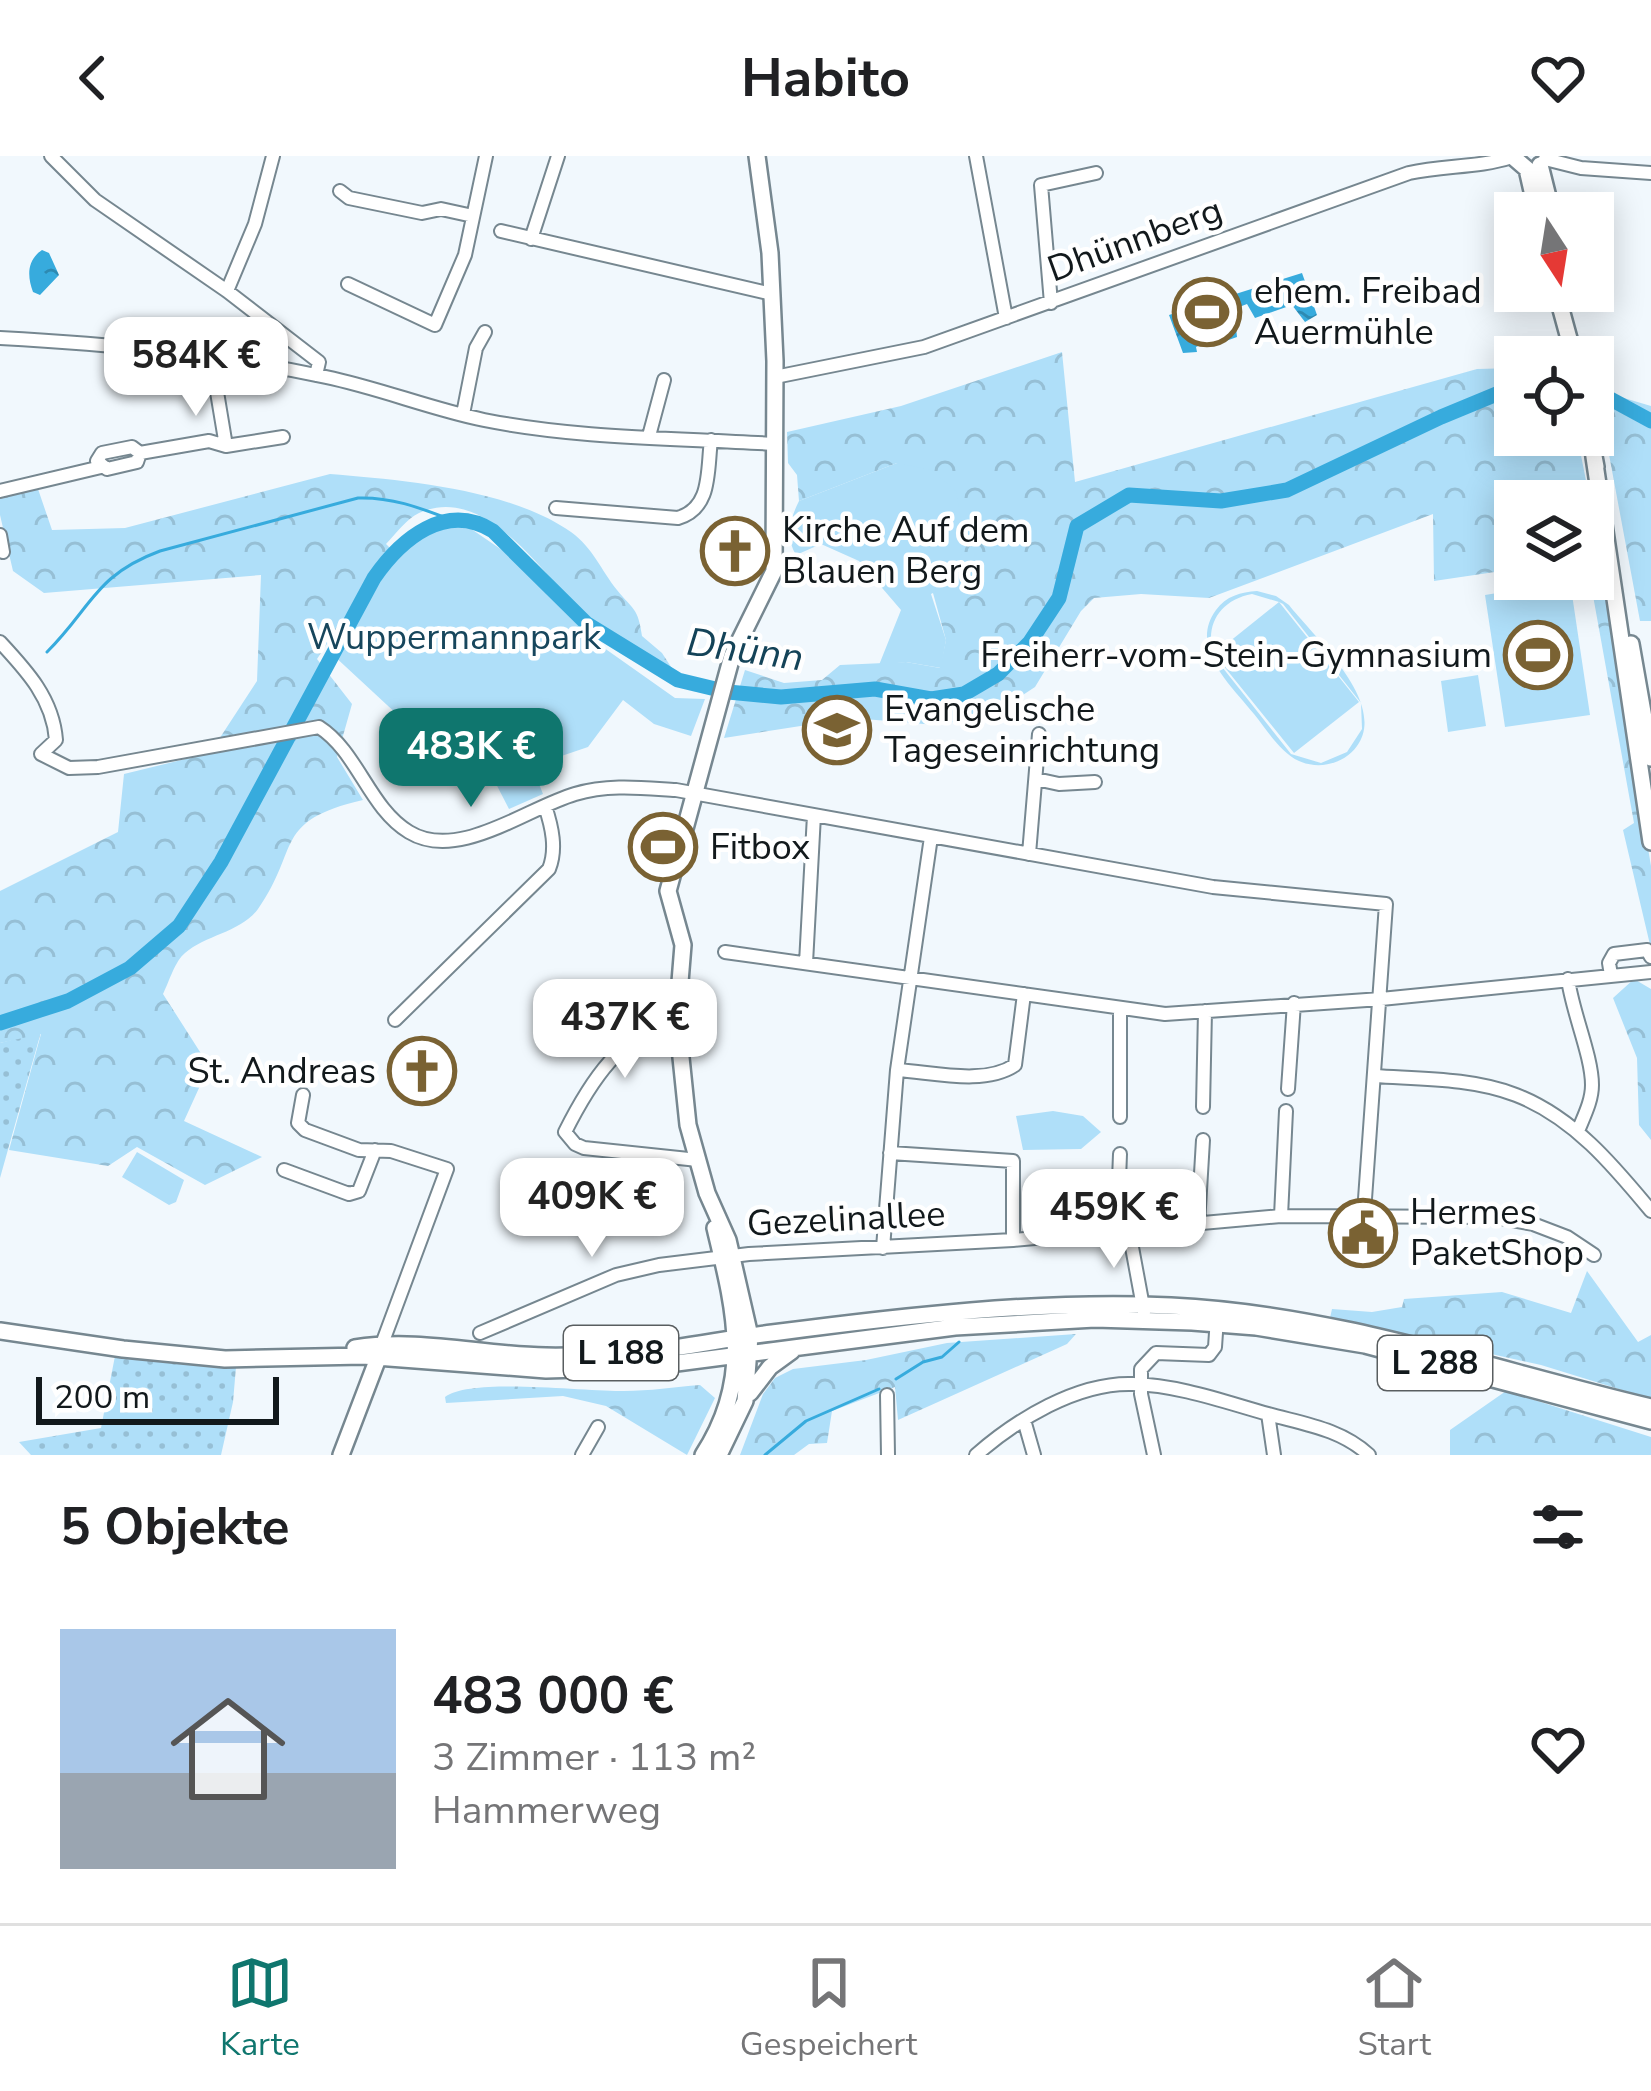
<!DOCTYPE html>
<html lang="de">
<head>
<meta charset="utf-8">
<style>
  :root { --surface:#fff; --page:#f6f6f6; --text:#202124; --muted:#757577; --line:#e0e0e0; --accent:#0f766e }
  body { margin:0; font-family:"Nunito Sans",sans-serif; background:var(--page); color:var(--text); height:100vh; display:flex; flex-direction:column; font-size:45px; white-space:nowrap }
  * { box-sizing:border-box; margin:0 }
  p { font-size:39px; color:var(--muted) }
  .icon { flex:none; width:66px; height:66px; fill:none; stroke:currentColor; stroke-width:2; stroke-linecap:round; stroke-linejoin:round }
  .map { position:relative; height:1299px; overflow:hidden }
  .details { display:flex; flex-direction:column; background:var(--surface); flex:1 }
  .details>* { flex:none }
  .needle { width:78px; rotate:168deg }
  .controls { position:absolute; left:1494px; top:36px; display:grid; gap:24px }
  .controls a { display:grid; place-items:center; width:120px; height:120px; border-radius:0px; background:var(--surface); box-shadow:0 6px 30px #0003; font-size:60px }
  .scale { position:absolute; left:36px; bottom:30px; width:243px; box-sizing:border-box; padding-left:12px; border:6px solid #12191c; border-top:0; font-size:33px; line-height:42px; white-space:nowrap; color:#12191c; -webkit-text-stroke:9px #fff; paint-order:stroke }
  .price { position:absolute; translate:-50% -102px; padding:0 27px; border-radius:24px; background:#fff; color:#222; font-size:39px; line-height:78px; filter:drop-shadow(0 3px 6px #0008) }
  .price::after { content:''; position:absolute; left:50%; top:72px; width:36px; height:27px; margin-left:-18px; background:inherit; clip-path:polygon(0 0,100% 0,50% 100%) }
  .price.selected { background:var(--accent); color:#fff }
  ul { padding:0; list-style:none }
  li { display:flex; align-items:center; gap:36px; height:300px; padding:0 60px }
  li+li { border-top:3px solid var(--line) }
  li span { display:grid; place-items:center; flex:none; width:336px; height:240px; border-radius:0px; color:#555 }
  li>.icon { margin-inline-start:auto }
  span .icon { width:144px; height:144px; fill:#fffc; stroke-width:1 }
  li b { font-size:51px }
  h2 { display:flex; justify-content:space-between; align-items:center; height:144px; padding:0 60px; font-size:51px }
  header { display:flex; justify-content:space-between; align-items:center; height:156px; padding:0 60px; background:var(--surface); font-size:54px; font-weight:700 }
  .tabs { display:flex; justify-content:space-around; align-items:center; height:168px; border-top:3px solid var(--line); background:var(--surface); font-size:33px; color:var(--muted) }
  .tabs a { display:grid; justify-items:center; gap:6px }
  .tabs .selected { color:var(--accent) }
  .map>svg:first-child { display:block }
  .grass { fill:url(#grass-dots) }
  .forest { fill:url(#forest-crowns) }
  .park { fill:#afdff9; fill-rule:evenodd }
  .water { fill:url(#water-ripples) }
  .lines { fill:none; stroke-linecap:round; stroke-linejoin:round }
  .stream { stroke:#37abdd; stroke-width:3 }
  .river { stroke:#37abdd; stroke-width:15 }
  .minor-casing { stroke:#768790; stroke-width:16 }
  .major-casing { stroke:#768790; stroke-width:20 }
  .minor { stroke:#fff; stroke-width:12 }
  .major { stroke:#fff; stroke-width:15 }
  .labels { text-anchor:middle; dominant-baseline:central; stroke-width:9; stroke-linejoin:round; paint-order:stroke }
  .shield { fill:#fff; stroke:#595e60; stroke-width:3 }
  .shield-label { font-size:33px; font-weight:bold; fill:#12191c }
  .street-label { font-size:36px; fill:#12191c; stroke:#fff }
  .poi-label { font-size:36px; fill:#12191c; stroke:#fff; text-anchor:start }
  .park-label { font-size:36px; fill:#17465c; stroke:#fff }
  .water-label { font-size:39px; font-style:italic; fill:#144358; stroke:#fff }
</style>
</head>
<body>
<header><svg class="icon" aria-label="back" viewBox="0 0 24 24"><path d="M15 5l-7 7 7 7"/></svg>Habito<svg class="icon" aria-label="heart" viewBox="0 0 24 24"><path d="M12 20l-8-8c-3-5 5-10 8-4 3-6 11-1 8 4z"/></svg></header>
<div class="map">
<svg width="1651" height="1299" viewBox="0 0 1651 1299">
  <defs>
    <pattern id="grass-dots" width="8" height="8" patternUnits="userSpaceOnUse" patternTransform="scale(3)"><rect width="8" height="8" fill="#afdff9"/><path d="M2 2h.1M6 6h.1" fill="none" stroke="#96bfd5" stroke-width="1.8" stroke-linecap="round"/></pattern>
    <pattern id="forest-crowns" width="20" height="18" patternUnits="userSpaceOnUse" patternTransform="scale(3)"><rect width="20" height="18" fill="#afdff9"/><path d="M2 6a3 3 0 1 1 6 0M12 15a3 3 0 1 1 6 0" fill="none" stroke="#96bfd5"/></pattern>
    <pattern id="water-ripples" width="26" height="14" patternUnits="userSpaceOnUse" patternTransform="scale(3)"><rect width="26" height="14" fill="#37abdd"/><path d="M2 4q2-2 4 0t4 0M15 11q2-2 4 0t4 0" fill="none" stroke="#2d8ab2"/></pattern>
  </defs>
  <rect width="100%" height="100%" fill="#f1f8fd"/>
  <path class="grass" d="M41,876L0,1022V887Z
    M115,1200L236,1211L233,1246L221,1299H31L19,1286L101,1272Z"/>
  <path class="forest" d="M1062,196L1075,326L1477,213L1515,212V279H1577L1590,345H1515V413L1434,425L1433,358L1209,442L1141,438L1094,442L1081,455L1035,531L991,560L936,569L852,562L724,582L745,514L784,527L822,524L840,509L906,506L940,512L946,484L897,307L799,345L797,319L788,307L787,276L901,250Z
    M1597,234L1651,250V465H1640Z
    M330,318C403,324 510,333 571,376C593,392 601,414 617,434C633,454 638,451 642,480L662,497L675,517L671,522C649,505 622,495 601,477C555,437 492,324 419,357C407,362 395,379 386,388L390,392L317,503L352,548L337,601L363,644C272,665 301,692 258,753C241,776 206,779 185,797C175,805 169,826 163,838L209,910L184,965L262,1001L205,1029L137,991L108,1010L9,994L41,878L0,887V735L118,676L124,618L210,597L257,525L261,419L44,437L13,415L0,359V342L38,333L52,374L125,372Z
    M1593,362L1651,710V793L1623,674L1634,667L1590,423H1593Z
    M1634,823L1651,833V984L1639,969L1637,902L1613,842Z
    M1587,1115L1638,1186L1651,1179V1243L1541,1209L1330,1162L1332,1153L1372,1156L1402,1151L1404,1143L1502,1136L1571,1157Z
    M1076,1178L1067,1188L898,1264L895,1231L832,1255L827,1287L809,1288L794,1299H740L763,1238L775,1222L793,1213L866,1204L947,1187Z
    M700,1229L715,1242L687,1299L606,1250L563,1240L446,1247L445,1241C471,1221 586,1236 624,1235C649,1235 675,1231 700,1229Z
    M1506,1235L1651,1281V1299H1450V1274Z"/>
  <path class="park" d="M897,307L931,314L956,335L964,380L957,425L931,438L946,484L941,512L906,506L879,509L901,454L859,405L821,388L796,399C785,381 790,363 799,345Z
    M461,366L518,405L590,482L675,542L705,543L691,580L654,568L623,544L588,591L532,610L543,638L509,653L492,620L469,625L332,498L378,418L410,379Z
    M1570,425L1590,559L1505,571L1485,439Z
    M1257,435L1276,440L1289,449C1315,482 1388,547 1357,590C1344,608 1319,614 1299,605C1280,596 1267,574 1254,558C1232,530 1188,492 1216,454C1226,440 1241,436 1257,435ZM1252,438L1279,446L1214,498L1294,597L1359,546L1279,446L1283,448L1361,547L1362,573L1347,596L1321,607L1291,598L1215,502C1203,471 1219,444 1252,438Z
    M1478,519L1486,570L1448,576L1441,525Z
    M1053,955L1083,960L1101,976L1081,993L1023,994L1016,960Z
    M137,996L184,1024L176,1046L169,1049L122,1021Z"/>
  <path class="water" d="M42,94L49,97L59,119L40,139L33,136C27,120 27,104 42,94Z
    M1302,117L1317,159L1305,166L1292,149L1255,162L1247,148L1234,153L1237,181L1223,186L1219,180L1196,191L1197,196L1183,197L1169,159Z"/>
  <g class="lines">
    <path class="stream" d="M47,496C92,451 95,419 160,395L358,342C391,341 418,351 449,363
      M896,1223L923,1206L942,1201L959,1186
      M765,1299L806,1265L879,1233"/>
    <path class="river" d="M1593,239L1605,240L1651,265
      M0,867L68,845L130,812L179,770L221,706L374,422C401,383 446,345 493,375L587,468L678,524L728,536L781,541L875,533L931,543L964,538L998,518L1030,486L1059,442L1077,370L1129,339L1221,345L1287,334L1441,261L1499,237H1515"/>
    <g class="minor-casing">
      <path id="minor" d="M51,0L95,44L227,135L319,206L316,219
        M976,0L1006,162
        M1545,3L1581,12L1651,17
        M340,35L349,42L422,57L441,53L473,60
        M501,75L772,138
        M531,83L558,0
        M348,128L435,169L465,99L486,0
        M227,135L255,68L273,0
        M1051,147L1041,29L1096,17
        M0,182C110,188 218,198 326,221C379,232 431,253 484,264C579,283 679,282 775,288
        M775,221L924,191L1409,17C1444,9 1478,12 1512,1
        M463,258L476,192L485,176
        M649,280L664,224
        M226,290L283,281
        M140,297L137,306L107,313L97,305L102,297L132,291L140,297L209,285L226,290L211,200
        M0,335L101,311
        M556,352L678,362C712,352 707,315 711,284
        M0,379L3,396
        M0,486C27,515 53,543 56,584L41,598L69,612L98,611L319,571C358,596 369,652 409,676C458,706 527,652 575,638C609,628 642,632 676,634L1213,731L1386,748L1364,1057
        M1036,623L1059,628L1095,626
        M1029,698L1039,578
        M725,796L1165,858L1381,843L1651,816
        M806,807L814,659
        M1611,819L1609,807L1614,798L1647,794L1651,801
        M1568,823C1572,855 1592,900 1592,929C1592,945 1584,960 1578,975
        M1120,852V961
        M677,863C621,877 590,926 565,976L575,988L584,992L698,1004
        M395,864L549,713C557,693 552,671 545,650
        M897,914C932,916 984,930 1015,909L1024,838
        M1375,920C1420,923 1473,922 1516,939C1573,961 1613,1009 1651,1055
        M1288,933L1294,847
        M303,939L298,967L305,974L359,994L391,995L447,1013L382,1188
        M1203,951L1205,855
        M890,997L1013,1005V1084
        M284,1014L349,1038L359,1035L375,994
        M1281,1060L1286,955
        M1198,1068L1203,984
        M1129,1075L1144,1156
        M1117,1076L1120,998
        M883,1092L897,914L931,681
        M480,1177L616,1119L659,1109L749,1098L1013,1084L1281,1060L1495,1061L1533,1068L1567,1081L1594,1099
        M887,1239L888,1299
        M1268,1258L1274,1299
        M1024,1264L1034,1299
        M582,1299L598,1271
        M976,1299C1016,1264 1077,1226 1133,1228C1178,1229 1225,1246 1268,1258C1304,1268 1341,1273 1369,1299
        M1154,1299L1141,1238V1213L1156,1197L1209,1199L1215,1191L1217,1162"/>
    </g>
    <g class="major-casing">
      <path id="major" d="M1512,0L1527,13
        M1540,9L1552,57
        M1527,13L1537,57
        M1556,135L1574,201
        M1590,279L1596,311
        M1594,301L1651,686
        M1631,488L1651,602
        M0,1175L123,1193L225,1203L363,1200L546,1214L646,1211L955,1171L1095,1163L1192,1166L1256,1171L1365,1189L1651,1265
        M355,1192C419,1182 482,1199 546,1200C576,1201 607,1198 637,1196C682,1193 727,1182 772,1177C903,1160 1038,1144 1171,1150C1338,1158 1490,1213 1651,1251
        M750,1237L770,1211L792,1195
        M341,1299L380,1197
        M703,1299C753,1223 735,1155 715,1072
        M719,1299L745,1245L750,1180L728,1084L707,1037L688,969L677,863L683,789L668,735L732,500L774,415L775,205L770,97L757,0"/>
    </g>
    <use href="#minor" class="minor"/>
    <use href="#major" class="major"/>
  </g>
  <defs>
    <g id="stadium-ring" transform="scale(3.45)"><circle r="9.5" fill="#fff" stroke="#7a6233" stroke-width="1.5"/><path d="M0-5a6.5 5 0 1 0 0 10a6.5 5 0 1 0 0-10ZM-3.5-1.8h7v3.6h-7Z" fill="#7a6233"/></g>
    <g id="church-ring" transform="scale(3.45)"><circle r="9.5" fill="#fff" stroke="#7a6233" stroke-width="1.5"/><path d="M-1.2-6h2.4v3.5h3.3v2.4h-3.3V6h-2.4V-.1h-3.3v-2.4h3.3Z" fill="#7a6233"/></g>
    <g id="school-ring" transform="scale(3.45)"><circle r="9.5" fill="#fff" stroke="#7a6233" stroke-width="1.5"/><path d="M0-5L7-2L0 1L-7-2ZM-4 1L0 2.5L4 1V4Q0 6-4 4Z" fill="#7a6233"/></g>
    <g id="civic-ring" transform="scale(3.45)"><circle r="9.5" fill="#fff" stroke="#7a6233" stroke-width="1.5"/><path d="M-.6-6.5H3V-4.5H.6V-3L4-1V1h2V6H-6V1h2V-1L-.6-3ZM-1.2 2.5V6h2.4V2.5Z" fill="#7a6233"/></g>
  </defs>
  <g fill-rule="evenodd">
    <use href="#stadium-ring" x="1207" y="156"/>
    <use href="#church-ring" x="735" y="395"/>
    <use href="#stadium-ring" x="1538" y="499"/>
    <use href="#school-ring" x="837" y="574"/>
    <use href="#stadium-ring" x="663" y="691"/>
    <use href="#church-ring" x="422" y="915"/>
    <use href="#civic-ring" x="1363" y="1077"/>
  </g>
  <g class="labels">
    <g class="shield">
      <rect x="564" y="1170" width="114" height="54" rx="9"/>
      <rect x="1378" y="1180" width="114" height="54" rx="9"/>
    </g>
    <g class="shield-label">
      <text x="621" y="1197">L 188</text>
      <text x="1435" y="1207">L 288</text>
    </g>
    <g class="street-label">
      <text transform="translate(1135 84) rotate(-20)">Dhünnberg</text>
      <text transform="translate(846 1063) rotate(-3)">Gezelinallee</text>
    </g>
    <g class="poi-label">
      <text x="1254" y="135">ehem. Freibad<tspan x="1254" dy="41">Auermühle</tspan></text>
      <text x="782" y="374">Kirche Auf dem<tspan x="782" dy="41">Blauen Berg</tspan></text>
      <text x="1492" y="499" text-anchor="end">Freiherr-vom-Stein-Gymnasium</text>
      <text x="884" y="553">Evangelische<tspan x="884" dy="41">Tageseinrichtung</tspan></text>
      <text x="710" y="691">Fitbox</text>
      <text x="376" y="915" text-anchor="end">St. Andreas</text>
      <text x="1410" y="1056">Hermes<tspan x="1410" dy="41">PaketShop</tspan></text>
    </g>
    <g class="park-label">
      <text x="454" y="481">Wuppermannpark</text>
    </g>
    <g class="water-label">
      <text transform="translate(745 494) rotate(8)">Dhünn</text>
    </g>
  </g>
</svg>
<div class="controls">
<a><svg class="needle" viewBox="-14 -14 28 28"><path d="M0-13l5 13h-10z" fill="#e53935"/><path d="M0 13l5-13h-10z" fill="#757577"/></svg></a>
<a><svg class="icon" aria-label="locate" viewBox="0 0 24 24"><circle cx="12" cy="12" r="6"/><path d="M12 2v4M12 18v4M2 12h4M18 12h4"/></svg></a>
<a><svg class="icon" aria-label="layers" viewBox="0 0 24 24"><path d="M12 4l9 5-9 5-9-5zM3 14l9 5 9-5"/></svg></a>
</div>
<div class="scale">200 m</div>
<b class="price" style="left:196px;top:263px">584K €</b>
<b class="price selected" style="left:471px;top:654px">483K €</b>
<b class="price" style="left:625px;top:925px">437K €</b>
<b class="price" style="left:592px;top:1104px">409K €</b>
<b class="price" style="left:1114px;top:1115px">459K €</b>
</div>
<section class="details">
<h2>5 Objekte<svg class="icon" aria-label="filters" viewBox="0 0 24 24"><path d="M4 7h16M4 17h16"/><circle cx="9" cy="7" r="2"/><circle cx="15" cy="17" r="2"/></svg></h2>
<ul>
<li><span style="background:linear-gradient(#a9c7e8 60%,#9aa5b1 0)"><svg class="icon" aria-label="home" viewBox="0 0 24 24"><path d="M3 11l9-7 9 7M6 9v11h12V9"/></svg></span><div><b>483 000 €</b><p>3 Zimmer · 113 m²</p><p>Hammerweg</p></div><svg class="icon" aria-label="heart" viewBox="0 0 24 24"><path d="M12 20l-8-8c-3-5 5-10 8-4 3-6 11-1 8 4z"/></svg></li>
</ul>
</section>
<nav class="tabs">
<a class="selected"><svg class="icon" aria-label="map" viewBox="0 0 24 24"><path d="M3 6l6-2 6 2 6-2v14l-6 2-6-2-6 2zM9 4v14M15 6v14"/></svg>Karte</a>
<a><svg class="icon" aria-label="saved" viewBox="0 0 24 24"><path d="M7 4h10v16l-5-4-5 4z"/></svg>Gespeichert</a>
<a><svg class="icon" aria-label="home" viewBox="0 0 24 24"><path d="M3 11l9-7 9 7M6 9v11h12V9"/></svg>Start</a>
</nav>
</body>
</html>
